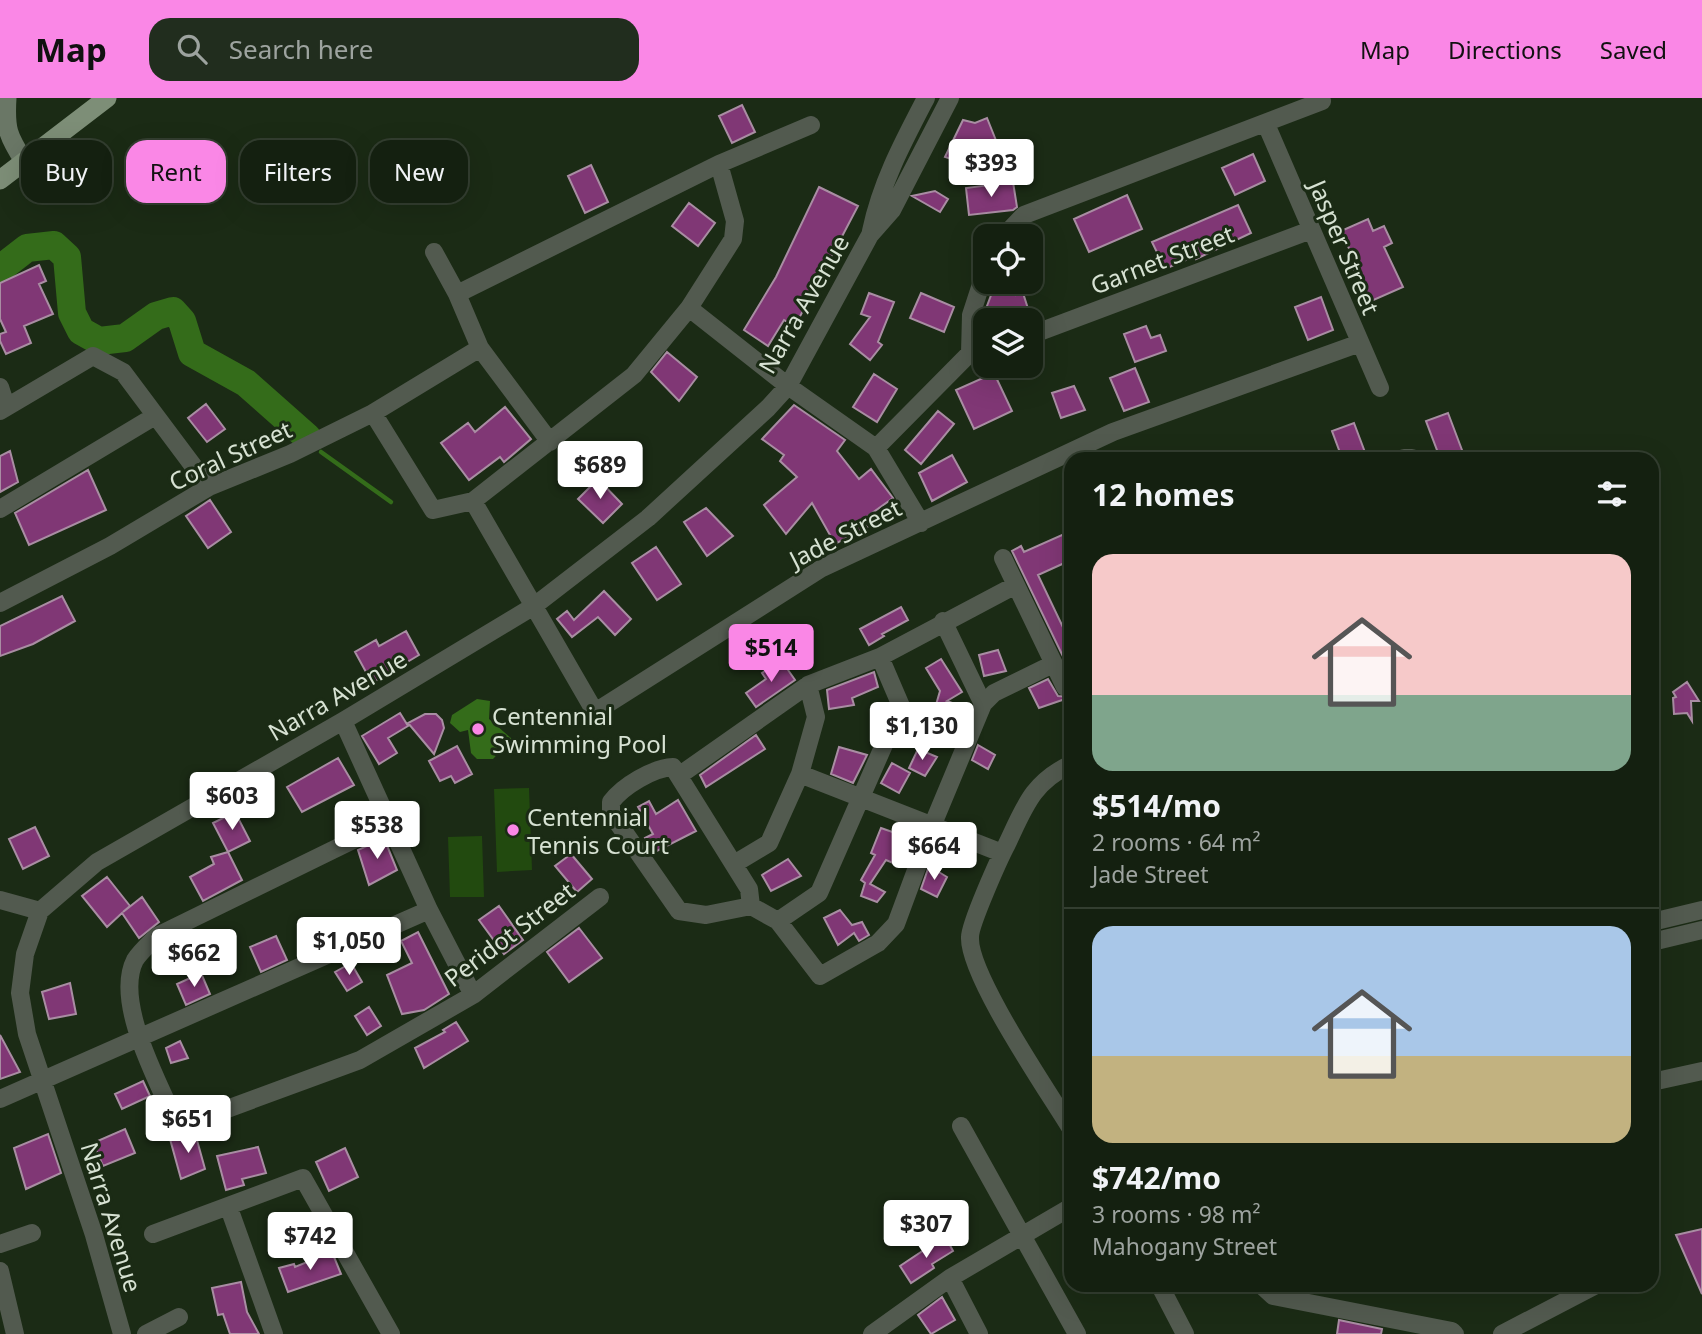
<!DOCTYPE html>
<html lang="en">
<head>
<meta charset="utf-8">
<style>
  :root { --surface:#142010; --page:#212d1e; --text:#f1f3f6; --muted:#9da39f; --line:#333e30; --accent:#fa87e6 }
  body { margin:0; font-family:"Noto Sans",sans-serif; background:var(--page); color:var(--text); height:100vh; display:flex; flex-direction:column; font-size:26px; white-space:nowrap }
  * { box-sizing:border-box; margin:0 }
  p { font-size:23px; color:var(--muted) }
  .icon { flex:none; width:38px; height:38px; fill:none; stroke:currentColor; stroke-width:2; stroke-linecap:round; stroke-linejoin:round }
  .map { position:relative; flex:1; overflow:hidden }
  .side { position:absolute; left:1064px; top:354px; width:595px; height:840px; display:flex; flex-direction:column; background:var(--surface); border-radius:21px; box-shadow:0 7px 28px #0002,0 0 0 2px var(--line) }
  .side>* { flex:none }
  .banner { position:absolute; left:21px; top:42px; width:665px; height:63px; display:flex; gap:14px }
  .fabs { position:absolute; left:973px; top:126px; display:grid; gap:14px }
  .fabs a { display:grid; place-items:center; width:70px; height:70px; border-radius:14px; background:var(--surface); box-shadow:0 7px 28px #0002,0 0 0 2px var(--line); font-size:35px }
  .price { position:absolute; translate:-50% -60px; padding:0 16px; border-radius:7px; background:#fff; color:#222; font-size:23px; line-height:46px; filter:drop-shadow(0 2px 4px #0008) }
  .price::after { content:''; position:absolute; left:50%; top:42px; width:21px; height:16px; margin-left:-10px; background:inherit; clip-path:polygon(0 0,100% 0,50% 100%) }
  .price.current { background:var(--accent); color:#111 }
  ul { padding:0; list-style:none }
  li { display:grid; align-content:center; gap:14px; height:371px; padding:0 28px }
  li+li { border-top:2px solid var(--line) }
  li span { display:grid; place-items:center; height:217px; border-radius:21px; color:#555 }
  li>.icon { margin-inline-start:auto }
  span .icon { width:126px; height:126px; fill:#fffc; stroke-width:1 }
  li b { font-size:30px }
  h2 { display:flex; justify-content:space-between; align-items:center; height:84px; padding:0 28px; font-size:30px }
  .tag { padding:0 24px; border-radius:21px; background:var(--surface); box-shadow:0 7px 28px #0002,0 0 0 2px var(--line); font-size:24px; line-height:63px }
  .tag.current { background:var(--accent); color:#111 }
  header { display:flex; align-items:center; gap:42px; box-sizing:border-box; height:98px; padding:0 35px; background:var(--accent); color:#111 }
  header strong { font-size:33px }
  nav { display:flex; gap:38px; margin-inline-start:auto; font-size:24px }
  .search { width:490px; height:63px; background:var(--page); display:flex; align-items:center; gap:18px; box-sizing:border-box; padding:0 24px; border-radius:21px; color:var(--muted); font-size:26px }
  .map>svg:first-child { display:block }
  .green { fill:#224a0f }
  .water { fill:#346c1a }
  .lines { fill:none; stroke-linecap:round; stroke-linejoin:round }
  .stream { stroke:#346c1a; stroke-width:4.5 }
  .river { stroke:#346c1a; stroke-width:28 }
  .building { fill:#803775; stroke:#a98da3; stroke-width:2 }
  .minor { stroke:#525a4f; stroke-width:18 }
  .secondary { stroke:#6a7766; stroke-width:19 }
  .primary { stroke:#7d8e77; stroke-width:19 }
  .poi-dot { fill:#fa87e6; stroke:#1b2b15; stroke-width:2.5 }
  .labels { text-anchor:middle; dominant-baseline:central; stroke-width:6; stroke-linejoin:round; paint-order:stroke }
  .street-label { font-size:24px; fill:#d7e2d3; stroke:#1b2b15 }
  .poi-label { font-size:24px; fill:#d7e2d3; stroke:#1b2b15; text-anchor:start }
</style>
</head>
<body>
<header>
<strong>Map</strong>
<div class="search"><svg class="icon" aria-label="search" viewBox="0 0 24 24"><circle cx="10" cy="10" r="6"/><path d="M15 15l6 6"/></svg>Search here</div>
<nav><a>Map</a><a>Directions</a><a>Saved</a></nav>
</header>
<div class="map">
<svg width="1702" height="1236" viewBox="0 0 1702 1236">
  <rect width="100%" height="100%" fill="#1b2b15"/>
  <path class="green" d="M529,690L532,772L497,774L494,691Z
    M482,738L484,799H450L448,739Z"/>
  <path class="water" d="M477,601L490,603L489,621L512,641L493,661H477L471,655L468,632L460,634L450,625L452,617Z"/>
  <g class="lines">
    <path class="stream" d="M321,354L391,404"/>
    <path class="river" d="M0,171L27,150L54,147L67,159L72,215L81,233L99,243L125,240L156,218L173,213L182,223L192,255L246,285L307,339"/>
  </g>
  <path class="building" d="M742,7L755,34L732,45L719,18Z
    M987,20L1001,55L972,68L945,59L963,22L975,25Z
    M1253,56L1265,83L1235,97L1222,70Z
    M591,67L608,104L585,115L568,78Z
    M1013,84L1017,109L1013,112L969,117L966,90Z
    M819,89L858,108L795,228L784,222L768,248L744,232L776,179Z
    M935,93L948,101L940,114L912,98Z
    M1127,97L1142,131L1089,154L1074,121Z
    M689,105L715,125L698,148L672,128Z
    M1238,107L1251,135L1196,161L1195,158L1165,171L1152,144Z
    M1368,121L1373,133L1384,128L1392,145L1384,149L1403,189L1369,204L1353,170L1357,168L1341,133Z
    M39,167L46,183L39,186L53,216L24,228L31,245L6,256L0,243V236L6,234L0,221V185Z
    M996,184H1013L1016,197L1023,195L1030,217L1017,222H990L987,208Z
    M869,195L894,204L878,244L882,247L870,262L850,246L870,219L861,216Z
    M921,195L954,209L944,234L910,220Z
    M1321,199L1333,232L1308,242L1295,209Z
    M1146,228L1151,240L1160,237L1166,253L1135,264L1124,236Z
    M667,254L697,279L679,303L651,274Z
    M1135,270L1149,304L1124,313L1110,280Z
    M994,275L1012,313L974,331L956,292Z
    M874,276L897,291L877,324L853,309Z
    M1074,288L1085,312L1061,320L1052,295Z
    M206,306L225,331L207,344L188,320Z
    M794,307L845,342L837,353L859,381L871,371L893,400L861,423L867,429L835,446L812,405L786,436L764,407L797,379L780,363L784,357L762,341Z
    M505,309L531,341L504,364L500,359L469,382L441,345L468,325L475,334Z
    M938,313L954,326L921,366L905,352Z
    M1448,315L1465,360H1440L1426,323Z
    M1354,325L1366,357L1342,360L1332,333Z
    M10,353L18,384L0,394V358Z
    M952,357L967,384L932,403L919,375Z
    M88,372L106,412L29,447L15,415Z
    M598,381L622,406L603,425L578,401Z
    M210,402L231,434L208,450L186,418Z
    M706,410L733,438L707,458L684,424Z
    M1071,433V462L1038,477L1071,546V575L1012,453L1021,448L1024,454Z
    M656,449L681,486L657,502L632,465Z
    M604,493L631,521L615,537L598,519L572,539L557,521L567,513L574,522Z
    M62,498L75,523L33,546L0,558V528Z
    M901,509L908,522L882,536L884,538L869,547L860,531Z
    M406,533L419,557L372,585L355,554L376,542L379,548Z
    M998,552L1006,573L984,578L979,557Z
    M941,561L962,594L947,603L960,608L950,622L933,617L940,593L926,570Z
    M781,562L795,582L756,609L746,595L766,581L762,575Z
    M874,574L878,589L852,600L854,607L829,611L827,592Z
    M1048,581L1058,598L1071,599L1039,610L1029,590Z
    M1687,584L1699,603H1691L1692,623L1687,615L1674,616L1673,600L1676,599L1673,594Z
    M400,615L408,628L388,640L397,655L379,666L362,638Z
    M425,616H436L442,622L444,630L434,656L408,625Z
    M756,637L765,651L706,689L700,677Z
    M978,647L995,657L988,671L972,662Z
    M457,648L472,676L455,685L451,678L440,683L429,663Z
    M839,649L867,657L853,685L831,676Z
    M918,651L937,659L925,678L909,670Z
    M338,660L354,687L302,714L287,689Z
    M892,665L910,675L899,695L881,685Z
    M678,702L696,733L653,755L645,740L653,736L638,709L649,703L656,716Z
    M235,714L250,743L228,754L213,725Z
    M35,729L49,758L23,771L9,741Z
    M881,730L904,738L893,765L886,762L870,786L885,794L877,804L861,798L865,785L861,782L875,757L871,755Z
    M384,740L397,772L369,787L358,752Z
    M228,754L242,782L203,803L190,779L214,766L211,759Z
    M571,756L592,781L577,794L555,768Z
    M788,761L801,778L771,793L762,777Z
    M929,768L947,779L937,799L921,791Z
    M107,779L130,808L123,814L142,799L159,824L139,840L122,815L107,829L82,798Z
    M499,808L523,842L504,856L479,822Z
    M840,812L852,827L862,824L869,837L859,843L854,835L838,847L824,820Z
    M579,830L602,860L569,884L547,854Z
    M418,834L449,896L424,912L402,916L387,877L412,865L401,843Z
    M276,838L287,862L261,874L250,849Z
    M351,865L362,884L347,893L335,874Z
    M201,875L210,896L186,907L177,886Z
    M70,885L76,916L49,921L42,894Z
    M369,909L381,928L367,937L355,918Z
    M456,924L468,943L424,970L415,950L445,934L443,932Z
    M0,937L20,974L0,981Z
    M180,943L188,960L171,965L166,950Z
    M143,983L150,998L122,1011L115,996Z
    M125,1031L135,1055L103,1068L93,1045Z
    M195,1035L205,1071L181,1081L170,1041Z
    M48,1036L61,1075L26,1091L14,1050Z
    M258,1049L266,1075L242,1081L244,1087L226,1092L217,1058Z
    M345,1050L358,1079L329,1093L316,1064Z
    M1702,1131V1196L1676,1137Z
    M945,1138L953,1153L932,1166L934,1170L911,1185L900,1168Z
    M332,1154L341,1176L288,1194L279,1170L294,1166L295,1169Z
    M241,1184L247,1214L259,1236H230L223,1216L218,1217L212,1190Z
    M942,1199L955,1222L931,1236L918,1217Z
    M1339,1222L1382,1231L1381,1236H1337Z"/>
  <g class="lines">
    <path class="minor" d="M1266,26L1380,290
      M871,133C881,85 903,44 926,0
      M1004,138L1024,117L1322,3
      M434,154L457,196L480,250L550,344
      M457,196L719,66L811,27
      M689,210L788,288L876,350L921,425
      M1031,237L1311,132
      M970,255L971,217L985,174
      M0,289L6,308
      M0,313L93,258L123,274L209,389
      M373,315L433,412L473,403L634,277L689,210L733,141L735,123L719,66
      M876,350L970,255L985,251
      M1404,360H1412
      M473,403L595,614L822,470L1113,334L1360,245
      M0,411L155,318
      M1003,460L1065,589
      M0,505L110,448L209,389L290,356L373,315L480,250
      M943,523L983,606
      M343,623L429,812L473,897
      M1071,666C1032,685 1025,708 1007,746C999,761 970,826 970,839C968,877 1048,993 1071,1031
      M673,669L749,791L751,808L706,817L679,813L611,715V704C623,688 653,670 673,669Z
      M800,676L1002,755
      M680,677L808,587L880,559L1016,487
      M390,724L157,838C150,845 140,854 135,862C113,905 161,989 178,1029L360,962L473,897L600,799
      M734,766L769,745L800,676L816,619L808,587
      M0,802L40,813
      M751,808L778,823L820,878L878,845L896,826L933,726L983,606L994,595L1053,566
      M778,823L819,795L901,608L880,559
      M1652,824L1702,812
      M1652,844L1702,832
      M1652,984L1702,973
      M0,1001L429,812
      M961,1028L1077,1236
      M229,1110L274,1236
      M153,1136L303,1080L391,1236
      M0,1146L32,1135
      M0,1173L15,1236
      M950,1180L979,1236
      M1159,1186L1185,1236
      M1260,1186L1273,1198L1452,1233L1455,1236
      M122,1236L94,1137L27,936L20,895L25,856L40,813L97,764L343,623L534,508L648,420L768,310L788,288L870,137L892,112L950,0
      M146,1236L179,1219
      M872,1236L950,1180L1071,1109
      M1502,1236L1598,1186"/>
    <path class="secondary" d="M7,0C5,31 8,38 24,63"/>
    <path class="primary" d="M0,82L107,0"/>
  </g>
  <g class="poi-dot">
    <circle cx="478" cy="631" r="7"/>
    <circle cx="513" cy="732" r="7"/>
  </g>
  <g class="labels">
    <g class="street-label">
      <text transform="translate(1345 149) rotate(67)">Jasper Street</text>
      <text transform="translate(1162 161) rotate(-21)">Garnet Street</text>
      <text transform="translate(803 206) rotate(-60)">Narra Avenue</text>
      <text transform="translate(230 357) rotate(-25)">Coral Street</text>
      <text transform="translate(845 435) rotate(-27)">Jade Street</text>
      <text transform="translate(337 597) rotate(-30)">Narra Avenue</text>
      <text transform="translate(509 836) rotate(-37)">Peridot Street</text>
      <text transform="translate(112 1119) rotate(73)">Narra Avenue</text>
    </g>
    <g class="poi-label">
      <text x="492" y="617">Centennial<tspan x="492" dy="28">Swimming Pool</tspan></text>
      <text x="527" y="718">Centennial<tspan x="527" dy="28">Tennis Court</tspan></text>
    </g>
  </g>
</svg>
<div class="fabs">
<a><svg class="icon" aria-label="locate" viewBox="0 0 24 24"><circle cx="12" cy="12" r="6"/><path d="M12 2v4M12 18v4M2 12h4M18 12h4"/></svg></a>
<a><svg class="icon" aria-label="layers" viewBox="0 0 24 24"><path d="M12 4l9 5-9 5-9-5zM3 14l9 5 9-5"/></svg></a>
</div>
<b class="price" style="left:991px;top:101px">$393</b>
<b class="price" style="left:600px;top:403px">$689</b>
<b class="price current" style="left:771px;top:586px">$514</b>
<b class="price" style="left:922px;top:664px">$1,130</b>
<b class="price" style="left:232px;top:734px">$603</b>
<b class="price" style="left:377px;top:763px">$538</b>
<b class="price" style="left:934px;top:784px">$664</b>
<b class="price" style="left:349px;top:879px">$1,050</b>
<b class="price" style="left:194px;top:891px">$662</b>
<b class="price" style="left:188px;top:1057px">$651</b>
<b class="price" style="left:926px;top:1162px">$307</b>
<b class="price" style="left:310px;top:1174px">$742</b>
<div class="banner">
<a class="tag">Buy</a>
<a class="tag current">Rent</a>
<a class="tag">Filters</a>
<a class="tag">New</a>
</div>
<section class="side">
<h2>12 homes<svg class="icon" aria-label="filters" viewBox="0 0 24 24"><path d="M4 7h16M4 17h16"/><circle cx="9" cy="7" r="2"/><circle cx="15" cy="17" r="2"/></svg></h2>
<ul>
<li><span style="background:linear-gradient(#f6c9c9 65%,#7fa58c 0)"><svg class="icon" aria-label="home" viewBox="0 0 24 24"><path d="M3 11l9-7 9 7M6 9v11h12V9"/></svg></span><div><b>$514/mo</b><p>2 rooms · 64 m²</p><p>Jade Street</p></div></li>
<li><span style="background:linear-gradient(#a9c7e8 60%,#c2b280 0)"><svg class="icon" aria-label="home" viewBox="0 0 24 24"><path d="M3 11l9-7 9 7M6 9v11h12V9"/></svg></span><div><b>$742/mo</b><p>3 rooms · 98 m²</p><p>Mahogany Street</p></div></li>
</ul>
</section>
</div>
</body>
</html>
